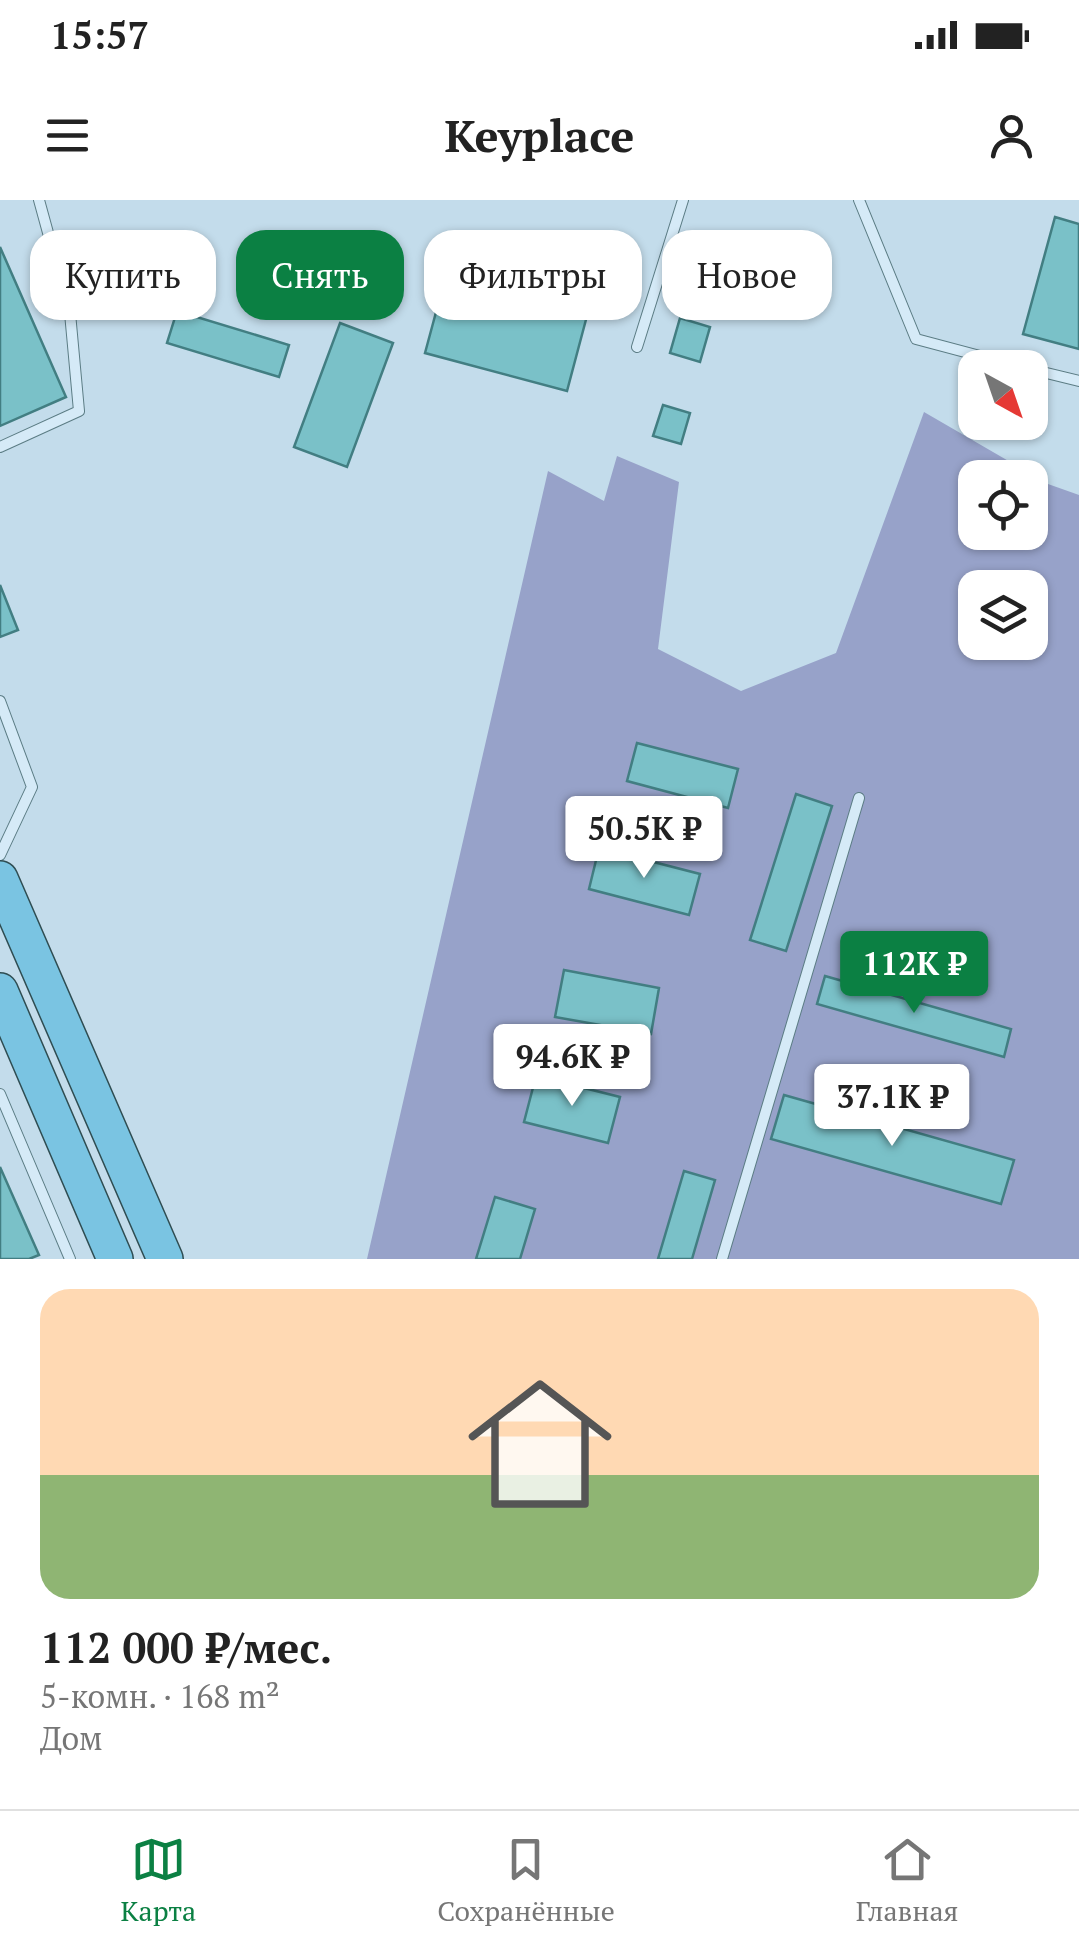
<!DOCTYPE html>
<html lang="ru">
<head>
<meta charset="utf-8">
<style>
  :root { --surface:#fff; --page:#f6f6f6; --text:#222; --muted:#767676; --line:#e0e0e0; --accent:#0b8043 }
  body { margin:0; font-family:"PT Serif",serif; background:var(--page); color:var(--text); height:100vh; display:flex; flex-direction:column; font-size:38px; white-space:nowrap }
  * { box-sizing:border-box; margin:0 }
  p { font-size:32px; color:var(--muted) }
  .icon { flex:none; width:55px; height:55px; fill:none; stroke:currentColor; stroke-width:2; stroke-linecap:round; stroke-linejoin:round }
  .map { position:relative; height:1059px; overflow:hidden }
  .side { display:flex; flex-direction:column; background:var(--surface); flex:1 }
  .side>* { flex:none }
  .top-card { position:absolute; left:30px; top:30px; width:1020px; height:90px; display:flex; gap:20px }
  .needle { width:65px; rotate:140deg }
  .fabs { position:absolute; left:958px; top:150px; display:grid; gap:20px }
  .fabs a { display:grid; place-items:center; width:90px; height:90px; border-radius:20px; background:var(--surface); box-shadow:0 2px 8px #0004; font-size:50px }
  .price { position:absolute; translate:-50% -85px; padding:0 22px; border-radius:10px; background:#fff; color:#222; font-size:32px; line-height:65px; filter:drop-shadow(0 2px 5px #0008) }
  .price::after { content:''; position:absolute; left:50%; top:60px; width:30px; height:22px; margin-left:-15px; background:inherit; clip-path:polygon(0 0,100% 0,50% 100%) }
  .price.on { background:var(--accent); color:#fff }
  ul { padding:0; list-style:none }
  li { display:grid; align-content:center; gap:20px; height:530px; padding:0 40px }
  li span { display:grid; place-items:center; height:310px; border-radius:30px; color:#555 }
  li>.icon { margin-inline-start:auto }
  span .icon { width:180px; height:180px; fill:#fffc; stroke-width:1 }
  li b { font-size:42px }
  .tag { padding:0 35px; border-radius:30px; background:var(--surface); box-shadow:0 2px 8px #0004; font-size:35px; line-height:90px }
  .tag.on { background:var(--accent); color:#fff }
  .status { display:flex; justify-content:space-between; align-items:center; height:70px; padding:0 50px; background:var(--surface); direction:ltr }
  .status svg { height:28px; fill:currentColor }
  header { display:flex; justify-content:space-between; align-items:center; height:130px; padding:0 40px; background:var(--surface); font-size:45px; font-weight:700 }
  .menu { display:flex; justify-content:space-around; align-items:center; height:140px; border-top:2px solid var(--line); background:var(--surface); font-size:28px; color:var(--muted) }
  .menu a { display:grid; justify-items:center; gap:5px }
  .menu .on { color:var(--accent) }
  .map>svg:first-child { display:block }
  .green { fill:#97a2c9; fill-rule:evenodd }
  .building { fill:#7ac1c8; stroke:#427e82; stroke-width:2.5 }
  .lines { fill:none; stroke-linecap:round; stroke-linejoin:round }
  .service-casing { stroke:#5b7c84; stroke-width:12 }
  .trunk-casing { stroke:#2f4d52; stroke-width:38 }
  .service { stroke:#d5eaf7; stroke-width:10 }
  .trunk { stroke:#7ac4e2; stroke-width:35 }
</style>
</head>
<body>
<div class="status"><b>15:57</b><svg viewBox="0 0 49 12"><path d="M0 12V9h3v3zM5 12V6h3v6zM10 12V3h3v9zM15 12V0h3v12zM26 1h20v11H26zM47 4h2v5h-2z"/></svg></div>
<header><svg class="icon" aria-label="menu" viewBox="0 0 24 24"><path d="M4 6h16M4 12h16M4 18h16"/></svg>Keyplace<svg class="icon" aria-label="person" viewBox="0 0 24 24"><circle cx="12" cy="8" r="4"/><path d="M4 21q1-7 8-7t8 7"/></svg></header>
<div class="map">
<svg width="1079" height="1059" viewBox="0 0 1079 1059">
  <rect width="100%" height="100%" fill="#c3dceb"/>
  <path class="green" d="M924,212L1048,284L1079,295V1059H367L548,271L604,301L617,256L679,282L658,449L741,491L836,453ZM975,278H1030V332H975ZM975,388H1030V442H975Z"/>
  <path class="building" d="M1055,17L1079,24V149L1023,134Z
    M0,47L66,197L0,226Z
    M537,82L592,97L567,191L425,153L442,90L529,114Z
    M177,111L289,145L279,177L167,143Z
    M680,118L710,127L700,162L670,153Z
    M340,123L393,143L347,267L294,247Z
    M663,205L690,213L681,244L653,236Z
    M0,385L18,430L0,437Z
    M637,543L738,569L728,608L627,581Z
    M796,594L832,606L786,751L750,740Z
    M599,648L700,674L689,715L589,689Z
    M564,770L659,788L651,834L555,817Z
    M825,776L1011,829L1004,857L817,804Z
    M536,876L620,897L608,943L524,922Z
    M784,895L1014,960L1001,1004L771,939Z
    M0,967L39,1055L29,1059H0Z
    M684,971L715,980L692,1059H658Z
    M495,997L535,1009L520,1059H476Z"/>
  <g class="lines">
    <g class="service-casing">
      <path id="service" d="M859,0L916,139L1025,168
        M637,147L683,0
        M1030,169L1079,181
        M0,247L79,211L70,113L39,0
        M0,501L32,587L0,655
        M0,894L70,1059
        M722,1059L859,598"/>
    </g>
    <g class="trunk-casing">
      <path id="trunk" d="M0,679L165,1059
        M0,791L115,1059"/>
    </g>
    <use href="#service" class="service"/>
    <use href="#trunk" class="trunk"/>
  </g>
</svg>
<div class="fabs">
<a><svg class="needle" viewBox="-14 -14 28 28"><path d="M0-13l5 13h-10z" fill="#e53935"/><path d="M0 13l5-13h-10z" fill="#767676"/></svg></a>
<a><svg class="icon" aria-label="locate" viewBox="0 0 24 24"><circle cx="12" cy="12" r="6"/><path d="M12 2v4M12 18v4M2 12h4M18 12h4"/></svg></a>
<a><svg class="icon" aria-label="layers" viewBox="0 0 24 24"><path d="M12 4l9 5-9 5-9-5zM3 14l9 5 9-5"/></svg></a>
</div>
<b class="price" style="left:644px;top:681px">50.5K ₽</b>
<b class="price on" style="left:914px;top:816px">112K ₽</b>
<b class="price" style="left:572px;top:909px">94.6K ₽</b>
<b class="price" style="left:892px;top:949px">37.1K ₽</b>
<div class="top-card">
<a class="tag">Купить</a>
<a class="tag on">Снять</a>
<a class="tag">Фильтры</a>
<a class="tag">Новое</a>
</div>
</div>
<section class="side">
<ul>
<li><span style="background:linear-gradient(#ffd9b3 60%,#8fb573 0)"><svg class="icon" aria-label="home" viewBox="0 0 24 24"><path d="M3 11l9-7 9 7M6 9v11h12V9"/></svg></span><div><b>112 000 ₽/мес.</b><p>5-комн. · 168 m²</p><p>Дом</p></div></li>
</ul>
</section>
<nav class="menu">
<a class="on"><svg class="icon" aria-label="map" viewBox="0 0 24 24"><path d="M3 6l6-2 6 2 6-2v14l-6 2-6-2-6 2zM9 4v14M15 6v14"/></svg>Карта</a>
<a><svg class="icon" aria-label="saved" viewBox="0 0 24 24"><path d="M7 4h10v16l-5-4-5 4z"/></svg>Сохранённые</a>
<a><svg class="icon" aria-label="home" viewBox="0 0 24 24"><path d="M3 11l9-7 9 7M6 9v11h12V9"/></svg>Главная</a>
</nav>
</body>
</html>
